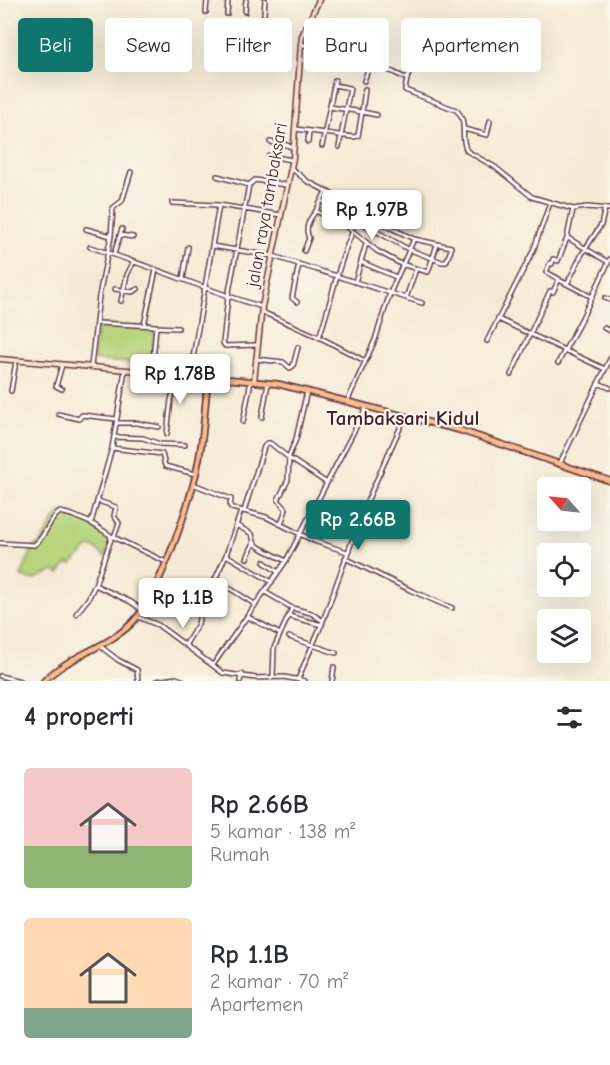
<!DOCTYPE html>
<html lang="id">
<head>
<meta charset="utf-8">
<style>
  :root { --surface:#fff; --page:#f7f7f7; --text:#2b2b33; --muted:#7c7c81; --accent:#0f766e }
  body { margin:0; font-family:"Comic Neue",sans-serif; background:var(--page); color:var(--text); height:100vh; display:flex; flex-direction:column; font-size:22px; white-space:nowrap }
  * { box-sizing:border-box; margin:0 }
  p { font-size:20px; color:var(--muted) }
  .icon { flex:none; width:33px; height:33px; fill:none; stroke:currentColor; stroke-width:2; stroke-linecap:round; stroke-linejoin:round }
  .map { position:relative; height:681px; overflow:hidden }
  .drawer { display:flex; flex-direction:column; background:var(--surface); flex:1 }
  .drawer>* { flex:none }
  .guide { position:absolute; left:18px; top:18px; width:574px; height:54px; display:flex; gap:12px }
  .needle { width:39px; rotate:297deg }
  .buttons { position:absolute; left:537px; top:477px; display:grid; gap:12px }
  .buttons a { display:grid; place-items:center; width:54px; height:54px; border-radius:6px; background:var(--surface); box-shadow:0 6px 24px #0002; font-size:30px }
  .price { position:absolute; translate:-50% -51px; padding:0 14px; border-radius:6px; background:#fff; color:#222; font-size:20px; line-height:39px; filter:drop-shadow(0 2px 3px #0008) }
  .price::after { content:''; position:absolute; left:50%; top:36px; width:18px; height:14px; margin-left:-9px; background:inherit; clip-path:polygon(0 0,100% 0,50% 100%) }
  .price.current { background:var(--accent); color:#fff }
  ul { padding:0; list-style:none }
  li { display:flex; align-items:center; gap:18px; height:150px; padding:0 24px }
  li span { display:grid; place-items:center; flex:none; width:168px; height:120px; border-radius:6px; color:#555 }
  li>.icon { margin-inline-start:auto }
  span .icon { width:72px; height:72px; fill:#fffc; stroke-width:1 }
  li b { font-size:26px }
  h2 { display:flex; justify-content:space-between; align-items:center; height:72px; padding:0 24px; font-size:26px }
  .pill { padding:0 21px; border-radius:6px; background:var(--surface); box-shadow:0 6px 24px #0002; font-size:21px; line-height:54px }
  .pill.current { background:var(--accent); color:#fff }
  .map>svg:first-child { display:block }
  .green { fill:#b6d57b; stroke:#807a53; stroke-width:1.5 }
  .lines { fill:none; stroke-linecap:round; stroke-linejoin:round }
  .street-casing { stroke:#643e44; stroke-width:6 }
  .secondary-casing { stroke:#643e44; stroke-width:7 }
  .primary-casing { stroke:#643e44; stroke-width:8 }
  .street { stroke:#fff; stroke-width:3 }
  .secondary { stroke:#fde4d1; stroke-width:4 }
  .primary { stroke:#fbbb8c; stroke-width:4.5 }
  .labels { text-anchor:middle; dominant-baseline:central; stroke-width:4.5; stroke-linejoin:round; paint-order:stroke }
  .street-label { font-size:18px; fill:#4a1f2b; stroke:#fbf7ec }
  .quarter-label { font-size:21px; font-weight:bold; fill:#4a1f2b; stroke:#fbf7ec }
</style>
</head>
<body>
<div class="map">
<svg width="610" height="681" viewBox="0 0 610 681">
  <rect width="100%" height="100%" fill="#fbf7ec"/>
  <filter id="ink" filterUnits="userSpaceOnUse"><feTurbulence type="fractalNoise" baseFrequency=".0167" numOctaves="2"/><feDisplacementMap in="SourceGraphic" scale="12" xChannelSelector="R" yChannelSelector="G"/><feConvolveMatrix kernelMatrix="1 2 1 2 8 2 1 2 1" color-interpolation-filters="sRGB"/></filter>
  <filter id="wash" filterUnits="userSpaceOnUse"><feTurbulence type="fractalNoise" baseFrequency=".008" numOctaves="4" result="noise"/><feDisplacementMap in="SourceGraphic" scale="24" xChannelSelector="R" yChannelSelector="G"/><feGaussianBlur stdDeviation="1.35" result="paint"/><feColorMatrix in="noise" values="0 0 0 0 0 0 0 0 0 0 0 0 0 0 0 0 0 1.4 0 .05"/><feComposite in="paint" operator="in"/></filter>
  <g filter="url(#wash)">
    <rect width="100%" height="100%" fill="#f5ebd5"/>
    <path class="green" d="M99,325L154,328L152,365L93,360L97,326Z
      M61,513L90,524L110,539L105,557L95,548L89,547L71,565L67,563L59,574L55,571C39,575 36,584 21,576L33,547L41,543L56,517Z"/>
  </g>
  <g filter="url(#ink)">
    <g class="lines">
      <g class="street-casing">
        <path id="street" d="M206,12L207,0
          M245,12L246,0
          M227,14L228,0
          M264,14L265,0
          M301,44L393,72L407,79L405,90L456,110C469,121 459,138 467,151L495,167L532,197L573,209L587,207L610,209
          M407,79L420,46
          M364,81L370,64
          M334,85L350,88L339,147
          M365,89L362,112L377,115
          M296,129L353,137L358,136L362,112L330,107
          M464,129L487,135L490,121
          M270,142L287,145L293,148
          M308,142L309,131
          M322,146L335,80
          M269,156L292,160
          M291,168L307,181L360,209L389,227L414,239L451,247V250L446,262H442L408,249L322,201
          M217,176L249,185L255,180L286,185
          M249,185L228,297L223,343L225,346L257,345
          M326,191L316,211L349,228L377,251L401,264L428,272L437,245
          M172,203L219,205L281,215
          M350,228L360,209
          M86,229L111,236
          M120,235L133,237
          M568,238L608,262
          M212,246L273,256L422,303
          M90,247C148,265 204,289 262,307
          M304,251L309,238C304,228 309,219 316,211
          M114,254L122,229
          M361,262L396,277
          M183,279L188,247
          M559,280L592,297
          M355,282L366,244
          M567,284L582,254L601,225L605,208
          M115,289L132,292L138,289
          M406,298L416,269
          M605,298L610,300
          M121,301L127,275L134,261
          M297,302L292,298L299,264
          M262,312L319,337L365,361
          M498,319L605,369
          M96,323L156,326L152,372
          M144,325L156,270
          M156,327L178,328
          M604,328L610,331
          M319,337C332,301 337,265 353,231
          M487,341L533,251L550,203
          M256,359L283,362L290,368L293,366L298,347
          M558,363L582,318L610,259
          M62,365L56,386L62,389
          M91,366L99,296L111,236L113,208L122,201L131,172
          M125,370L112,448L91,523L110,535L111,539L95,585L131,602L142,610
          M190,375L219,205
          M511,375L550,291L553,292L559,279L546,272L550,263L552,264L553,259L558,261L567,238L573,209
          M598,383L610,388
          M11,391L16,361
          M347,402L375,340L390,293L414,239
          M58,414L79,419L82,415L116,419
          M262,417L268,383
          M243,422L251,381
          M116,423H137L159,427
          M167,434L171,400L178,374
          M114,437L143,438L160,444L185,445
          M112,448L162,454L165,466L195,474
          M560,463L610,359
          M193,484L231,499L230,506L232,508L266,517L314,541L347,552
          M98,501L116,507L114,516L119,523L114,537
          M244,511L264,447L267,443H270L289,458L327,483
          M281,524L286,509L278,500L288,480L289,456L296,439L307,391
          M236,525L252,534L254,542L259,547L286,561
          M111,536L166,562
          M0,543L34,545C46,537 48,520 60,512L72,515L91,523
          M226,555L272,582
          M247,558L254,542
          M345,558L410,590L452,608
          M264,562L278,572
          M215,579L256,605
          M265,592L292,608L311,613L323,621
          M76,614L88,599L95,585
          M289,616L322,625
          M138,617L158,625L223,673L256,678L284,677L305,681
          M248,617L280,634
          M289,637L336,653
          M186,644L198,624L200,613L226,555L241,511
          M100,646L118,660L137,670L138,681
          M213,665L286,561L366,408
          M0,676L20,681
          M273,677L274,648L292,608
          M298,679L323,621L364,508L405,417
          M156,681L176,678
          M174,681L176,678L184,681
          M240,681L242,674
          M332,681L334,667"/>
      </g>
      <g class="secondary-casing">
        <path id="secondary" d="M0,359L208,377
          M254,381L262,307L293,158L301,44L302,36L319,0"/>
      </g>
      <g class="primary-casing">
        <path id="primary" d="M44,681C68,656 106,648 131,624C159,597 192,498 199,459C204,432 205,405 208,377L278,384L459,430L610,481"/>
      </g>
      <use href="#street" class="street"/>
      <use href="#secondary" class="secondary"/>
      <use href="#primary" class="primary"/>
    </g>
  </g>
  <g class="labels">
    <g class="street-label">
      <text transform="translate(267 205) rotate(-80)">jalan raya tambaksari</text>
    </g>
    <g class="quarter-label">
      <text x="403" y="418">Tambaksari Kidul</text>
    </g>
  </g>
</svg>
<div class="buttons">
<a><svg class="needle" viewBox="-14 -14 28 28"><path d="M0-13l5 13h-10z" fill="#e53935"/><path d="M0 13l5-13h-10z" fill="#7c7c81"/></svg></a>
<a><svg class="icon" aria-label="locate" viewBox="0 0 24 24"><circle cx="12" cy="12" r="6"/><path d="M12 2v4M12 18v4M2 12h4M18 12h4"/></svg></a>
<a><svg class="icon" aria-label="layers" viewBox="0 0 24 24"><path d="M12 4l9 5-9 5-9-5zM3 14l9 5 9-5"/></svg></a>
</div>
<b class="price" style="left:372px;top:241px">Rp 1.97B</b>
<b class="price" style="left:180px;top:405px">Rp 1.78B</b>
<b class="price current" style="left:358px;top:551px">Rp 2.66B</b>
<b class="price" style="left:183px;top:629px">Rp 1.1B</b>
<div class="guide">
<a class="pill current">Beli</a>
<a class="pill">Sewa</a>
<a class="pill">Filter</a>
<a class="pill">Baru</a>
<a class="pill">Apartemen</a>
</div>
</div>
<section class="drawer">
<h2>4 properti<svg class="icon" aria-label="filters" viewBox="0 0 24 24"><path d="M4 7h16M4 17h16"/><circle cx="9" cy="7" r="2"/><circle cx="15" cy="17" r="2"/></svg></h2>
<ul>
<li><span style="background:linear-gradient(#f6c9c9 65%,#8fb573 0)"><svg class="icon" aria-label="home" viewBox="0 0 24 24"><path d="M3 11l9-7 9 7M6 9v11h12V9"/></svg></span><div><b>Rp 2.66B</b><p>5 kamar · 138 m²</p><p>Rumah</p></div></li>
<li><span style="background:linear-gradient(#ffd9b3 75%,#7fa58c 0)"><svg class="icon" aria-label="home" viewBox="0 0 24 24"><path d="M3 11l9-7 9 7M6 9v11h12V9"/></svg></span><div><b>Rp 1.1B</b><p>2 kamar · 70 m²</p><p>Apartemen</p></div></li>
</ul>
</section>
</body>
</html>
